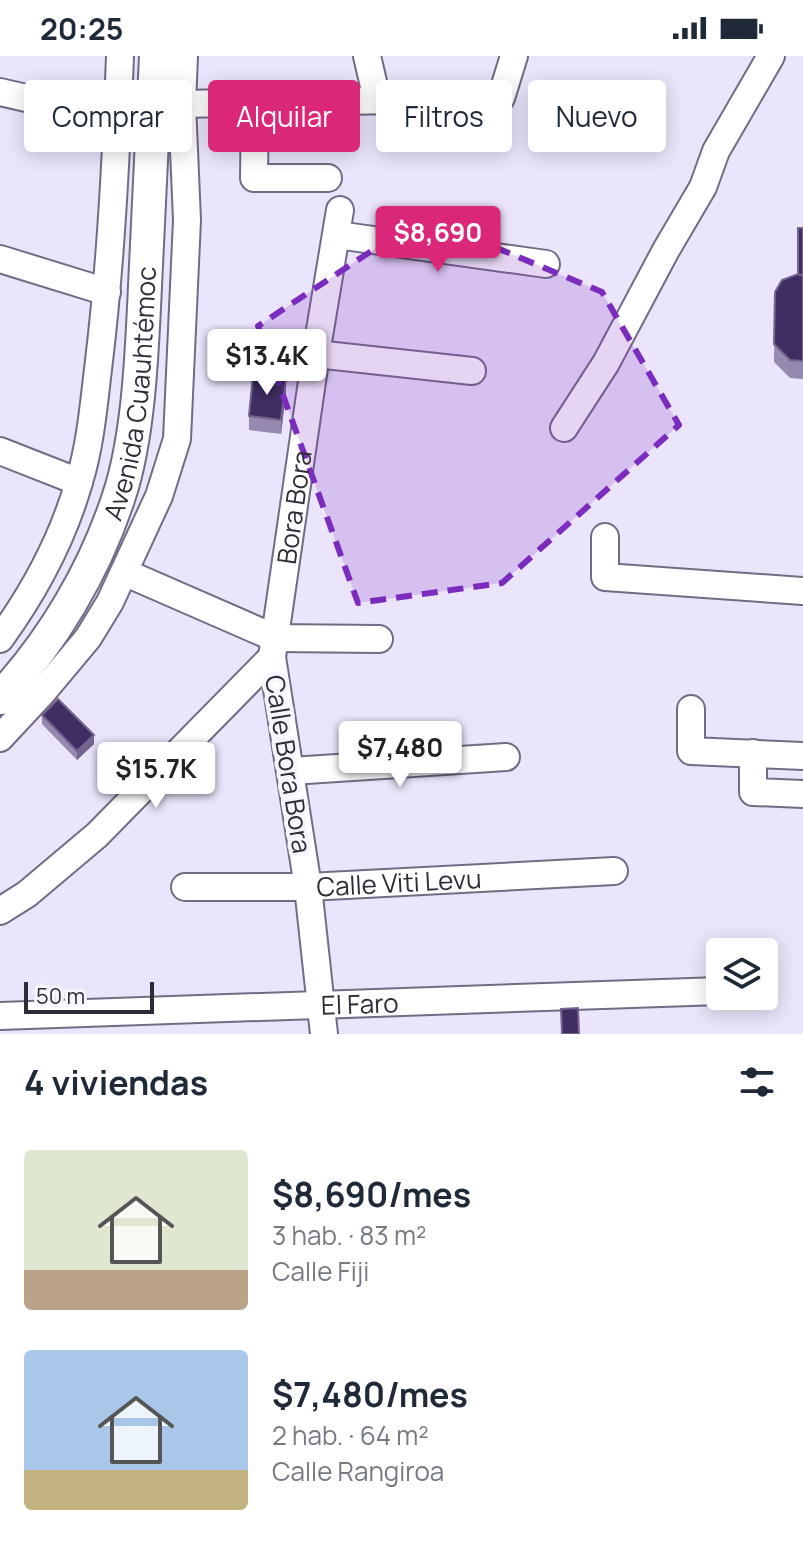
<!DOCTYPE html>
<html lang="es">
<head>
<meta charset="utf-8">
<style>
  :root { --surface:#fff; --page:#f2f2f3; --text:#1f2937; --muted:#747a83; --accent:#db2777 }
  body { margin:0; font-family:Manrope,sans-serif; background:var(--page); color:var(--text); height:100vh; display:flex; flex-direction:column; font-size:30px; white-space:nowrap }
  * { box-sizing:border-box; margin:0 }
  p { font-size:26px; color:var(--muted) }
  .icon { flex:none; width:44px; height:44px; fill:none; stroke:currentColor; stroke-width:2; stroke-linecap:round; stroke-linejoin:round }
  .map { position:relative; height:978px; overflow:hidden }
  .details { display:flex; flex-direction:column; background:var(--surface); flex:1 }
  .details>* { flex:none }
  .banner { position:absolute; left:24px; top:24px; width:756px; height:72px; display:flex; gap:16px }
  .tools { position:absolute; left:706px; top:882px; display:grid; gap:16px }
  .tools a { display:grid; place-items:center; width:72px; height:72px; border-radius:8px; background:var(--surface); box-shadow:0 4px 20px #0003; font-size:40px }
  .scale { position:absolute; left:24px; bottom:20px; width:130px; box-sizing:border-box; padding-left:8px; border:4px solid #2f2c37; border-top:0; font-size:22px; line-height:28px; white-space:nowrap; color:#2f2c37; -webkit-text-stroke:6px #f7f5fb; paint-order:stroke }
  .price { position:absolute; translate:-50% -68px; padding:0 18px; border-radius:8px; background:#fff; color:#222; font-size:26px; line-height:52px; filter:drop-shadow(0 2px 4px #0008) }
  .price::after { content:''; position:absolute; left:50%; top:48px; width:24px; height:18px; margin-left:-12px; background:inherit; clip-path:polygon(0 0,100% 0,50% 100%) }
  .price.on { background:var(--accent); color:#fff }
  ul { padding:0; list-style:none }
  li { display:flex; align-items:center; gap:24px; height:200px; padding:0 24px }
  li span { display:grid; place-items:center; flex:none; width:224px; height:160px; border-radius:8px; color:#555 }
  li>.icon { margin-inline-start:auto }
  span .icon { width:96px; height:96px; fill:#fffc; stroke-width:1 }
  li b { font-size:34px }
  h2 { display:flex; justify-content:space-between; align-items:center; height:96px; padding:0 24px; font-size:34px }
  .chip { padding:0 28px; border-radius:8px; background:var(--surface); box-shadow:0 4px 20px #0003; font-size:28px; line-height:72px }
  .chip.on { background:var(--accent); color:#fff }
  .status { display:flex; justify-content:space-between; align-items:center; height:56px; padding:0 40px; background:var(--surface); direction:ltr }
  .status svg { height:22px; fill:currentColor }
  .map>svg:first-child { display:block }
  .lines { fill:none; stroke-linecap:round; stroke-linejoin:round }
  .minor-casing { stroke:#726b84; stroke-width:30 }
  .major-casing { stroke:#726b84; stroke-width:36 }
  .minor { stroke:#fff; stroke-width:26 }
  .major { stroke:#fff; stroke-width:32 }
  .wall { fill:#9689af }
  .shaded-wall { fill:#736490 }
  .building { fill:#402d62; stroke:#736490; stroke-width:2 }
  .marked { fill:#7b2cbf; fill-opacity:0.2; stroke:#7b2cbf; stroke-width:6; stroke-dasharray:16 10; stroke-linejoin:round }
  .labels { text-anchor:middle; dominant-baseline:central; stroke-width:8; stroke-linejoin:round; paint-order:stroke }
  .street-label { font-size:26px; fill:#2f2c37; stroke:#f7f5fb }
</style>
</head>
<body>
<div class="status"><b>20:25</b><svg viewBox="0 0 49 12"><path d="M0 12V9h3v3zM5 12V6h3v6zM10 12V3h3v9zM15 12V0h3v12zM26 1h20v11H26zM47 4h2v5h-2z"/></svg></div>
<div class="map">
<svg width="803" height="978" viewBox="0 0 803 978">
  <rect width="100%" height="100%" fill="#ebe5fc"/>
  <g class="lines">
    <g class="minor-casing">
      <g id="minor">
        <path d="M367,0L377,43"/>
        <path d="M0,36L70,52L118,58"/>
        <path d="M255,45L254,122H328"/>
        <path d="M182,48L501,42L514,0"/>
        <path d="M337,179L546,208"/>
        <path d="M0,203L107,236"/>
        <path d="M316,298L472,315"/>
        <path d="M564,372L606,307L666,194L703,131L716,95L771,0"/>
        <path d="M0,395L79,426"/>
        <path d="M605,481V521L803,535"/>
        <path d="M126,517L275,582L379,583"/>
        <path d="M0,583C34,536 63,482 79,426C91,387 94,345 99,305C111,204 116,102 120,0"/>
        <path d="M691,653V695L803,700"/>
        <path d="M0,682L42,637L88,582L110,546L159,440L177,383L187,164L182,48L184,0"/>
        <path d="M753,697V736L803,738"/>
        <path d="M291,715L506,701"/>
        <path id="s1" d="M185,831H308L614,815"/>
        <path d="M0,855L27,838L97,779L272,601"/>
        <path id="s2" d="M0,960L720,935"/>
        <path id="s3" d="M324,978L308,831L272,601L316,298L340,154"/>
      </g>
    </g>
    <g class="major-casing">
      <g id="major">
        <path id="s4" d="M0,642C53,585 95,514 119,440C139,380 142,294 145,230C149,153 152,77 156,0"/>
      </g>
    </g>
    <use href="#minor" class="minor"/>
    <use href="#major" class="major"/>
  </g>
  <path class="wall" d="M803,172V323L790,322L774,306L775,236L798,218Z
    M286,336L281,378L249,374V360Z
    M42,659L94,688L77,704L42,668Z"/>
  <path class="shaded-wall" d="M286,322V336L281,378V364Z
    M94,679V688L77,704V695Z"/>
  <path class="building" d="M798,172H803V220L798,218Z
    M798,218L803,220V305L790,304L774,288L775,236L782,224Z
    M253,319L286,322L281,364L249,360Z
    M58,643L94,679L77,695L42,659Z
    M578,952L579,978H562L561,953Z"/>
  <path class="marked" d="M423,161L602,236L679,369L502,527L358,547L258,270Z"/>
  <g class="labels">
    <g class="street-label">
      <text stroke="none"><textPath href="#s4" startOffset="340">Avenida Cuauhtémoc</textPath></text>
      <text stroke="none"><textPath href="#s3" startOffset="532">Bora Bora</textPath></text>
      <text transform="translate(289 708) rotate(81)">Calle Bora Bora</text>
      <text stroke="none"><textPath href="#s1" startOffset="214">Calle Viti Levu</textPath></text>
      <text stroke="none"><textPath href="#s2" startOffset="360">El Faro</textPath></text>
    </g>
  </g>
</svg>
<div class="tools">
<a><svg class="icon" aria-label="layers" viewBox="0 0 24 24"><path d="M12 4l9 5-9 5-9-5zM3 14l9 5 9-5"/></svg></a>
</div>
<div class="scale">50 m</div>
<b class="price on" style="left:438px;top:218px">$8,690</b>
<b class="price" style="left:267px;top:341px">$13.4K</b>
<b class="price" style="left:400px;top:733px">$7,480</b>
<b class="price" style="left:156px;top:754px">$15.7K</b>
<div class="banner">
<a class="chip">Comprar</a>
<a class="chip on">Alquilar</a>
<a class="chip">Filtros</a>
<a class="chip">Nuevo</a>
</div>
</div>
<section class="details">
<h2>4 viviendas<svg class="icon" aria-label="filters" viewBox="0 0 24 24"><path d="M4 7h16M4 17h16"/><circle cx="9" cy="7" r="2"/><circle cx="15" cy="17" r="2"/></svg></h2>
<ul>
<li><span style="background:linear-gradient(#dfe7d0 75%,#b9a48a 0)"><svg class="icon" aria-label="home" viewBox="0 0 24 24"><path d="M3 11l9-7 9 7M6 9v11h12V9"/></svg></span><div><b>$8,690/mes</b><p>3 hab. · 83 m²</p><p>Calle Fiji</p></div></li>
<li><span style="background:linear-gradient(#a9c7e8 75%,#c2b280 0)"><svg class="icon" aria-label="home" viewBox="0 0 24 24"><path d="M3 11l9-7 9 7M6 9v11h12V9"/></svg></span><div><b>$7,480/mes</b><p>2 hab. · 64 m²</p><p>Calle Rangiroa</p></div></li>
</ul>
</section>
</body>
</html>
